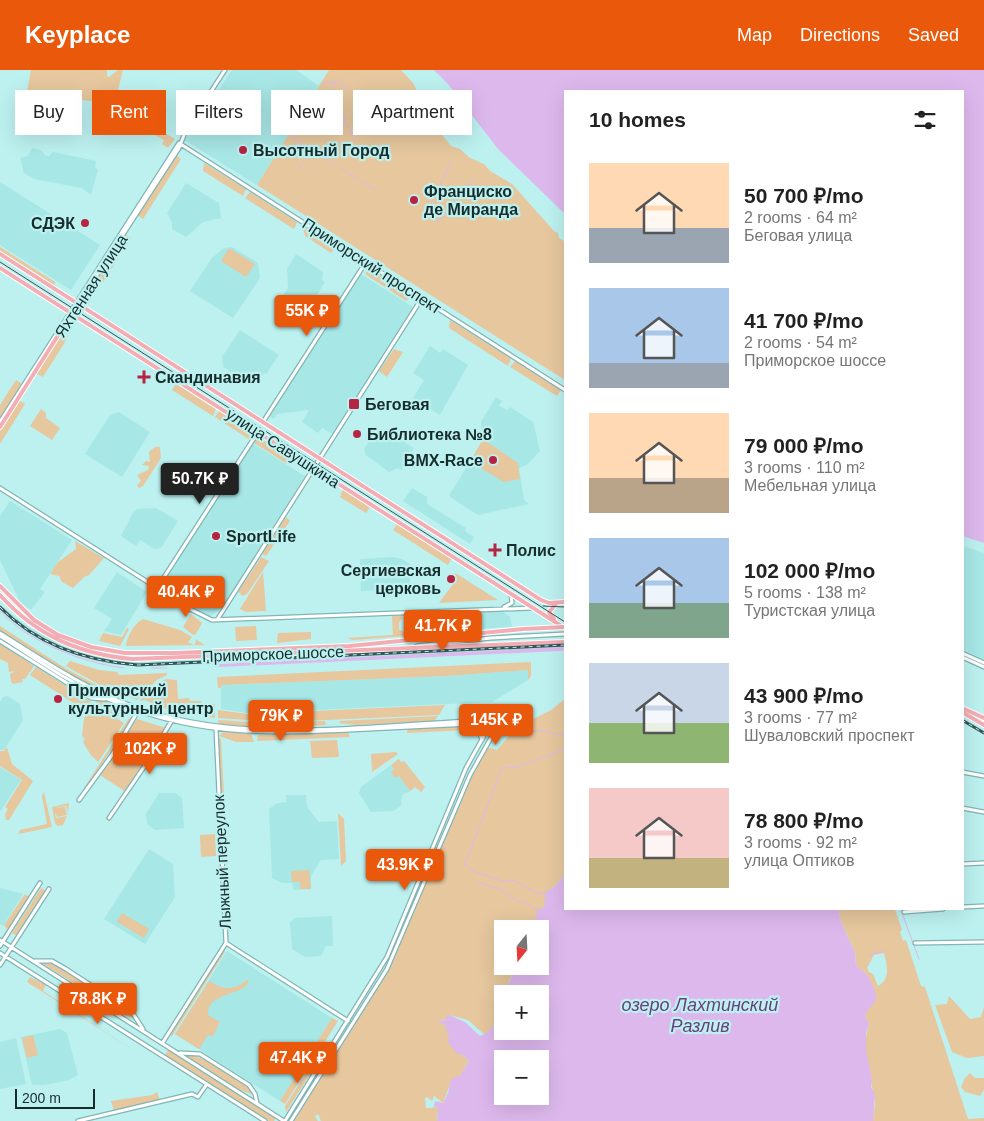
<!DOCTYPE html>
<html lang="en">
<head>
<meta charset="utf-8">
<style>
  :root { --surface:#fff; --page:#f6f6f6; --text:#222; --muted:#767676; --accent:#ea580c }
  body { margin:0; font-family:Helvetica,sans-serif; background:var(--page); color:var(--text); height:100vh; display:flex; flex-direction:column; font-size:19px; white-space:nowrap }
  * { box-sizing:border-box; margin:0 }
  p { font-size:16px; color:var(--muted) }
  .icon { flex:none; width:28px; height:28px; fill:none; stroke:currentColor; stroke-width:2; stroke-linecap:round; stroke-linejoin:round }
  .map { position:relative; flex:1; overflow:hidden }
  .sheet { position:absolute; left:564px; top:20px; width:400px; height:820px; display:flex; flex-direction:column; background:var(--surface); border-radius:0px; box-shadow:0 5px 20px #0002 }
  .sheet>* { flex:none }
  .hud { position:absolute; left:15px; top:20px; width:474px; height:45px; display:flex; gap:10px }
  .needle { width:32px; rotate:198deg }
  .controls { position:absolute; left:494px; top:850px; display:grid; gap:10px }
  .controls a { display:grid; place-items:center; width:55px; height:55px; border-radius:0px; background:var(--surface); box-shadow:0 5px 20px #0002; font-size:25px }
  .scale { position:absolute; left:15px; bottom:12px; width:80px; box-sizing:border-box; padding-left:5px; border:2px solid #172c2c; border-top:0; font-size:14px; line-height:18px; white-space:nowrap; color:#172c2c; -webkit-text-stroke:4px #bcf1f0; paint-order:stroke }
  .price { position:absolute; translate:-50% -42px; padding:0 11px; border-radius:5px; background:var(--accent); color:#fff; font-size:16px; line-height:32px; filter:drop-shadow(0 1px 2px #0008) }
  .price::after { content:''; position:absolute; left:50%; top:30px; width:15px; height:11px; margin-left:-8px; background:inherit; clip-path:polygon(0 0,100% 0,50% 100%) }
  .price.current { background:#222; color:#fff }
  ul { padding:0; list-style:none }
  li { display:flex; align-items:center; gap:15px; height:125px; padding:0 25px }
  li span { display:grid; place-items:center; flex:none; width:140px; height:100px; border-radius:0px; color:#555 }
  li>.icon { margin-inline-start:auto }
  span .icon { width:60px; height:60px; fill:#fffc; stroke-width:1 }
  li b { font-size:21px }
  h2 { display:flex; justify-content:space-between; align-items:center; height:60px; padding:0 25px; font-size:21px }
  .tag { padding:0 18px; border-radius:0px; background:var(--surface); box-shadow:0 5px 20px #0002; font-size:18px; line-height:45px }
  .tag.current { background:var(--accent); color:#fff }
  header { display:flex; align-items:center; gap:30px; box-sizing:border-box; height:70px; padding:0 25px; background:var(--accent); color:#fff }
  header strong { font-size:24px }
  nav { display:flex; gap:28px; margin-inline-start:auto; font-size:18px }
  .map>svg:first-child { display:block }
  .built { fill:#a7e7e6 }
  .green { fill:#e6c79e; fill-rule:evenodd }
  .water { fill:#ddb8ed; fill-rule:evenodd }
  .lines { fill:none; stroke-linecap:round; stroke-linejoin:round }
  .stream { stroke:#ddb8ed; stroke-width:1 }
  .minor-casing { stroke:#82b5b4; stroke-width:5.5 }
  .major-casing { stroke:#fff; stroke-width:6 }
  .minor { stroke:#fff; stroke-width:3 }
  .major { stroke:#f3aeb5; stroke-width:4 }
  .tram { stroke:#385353; stroke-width:1 }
  .rail-casing { stroke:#385353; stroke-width:3 }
  .rail { stroke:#bcf1f0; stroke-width:1; stroke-dasharray:4; stroke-linecap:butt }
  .major-bridge-casing { stroke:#fff; stroke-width:6; stroke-linecap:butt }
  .major-bridge { stroke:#f3aeb5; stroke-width:4 }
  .poi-dot { fill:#b62443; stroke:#bcf1f0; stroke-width:2 }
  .labels { text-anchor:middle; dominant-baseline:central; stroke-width:4.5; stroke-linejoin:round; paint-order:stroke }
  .poi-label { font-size:16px; font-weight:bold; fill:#172c2c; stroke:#bcf1f0; text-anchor:start }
  .street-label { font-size:16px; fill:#172c2c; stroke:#bcf1f0 }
  .water-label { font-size:18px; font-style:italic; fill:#6b3e7e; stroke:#bcf1f0 }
</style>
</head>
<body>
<header>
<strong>Keyplace</strong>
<nav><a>Map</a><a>Directions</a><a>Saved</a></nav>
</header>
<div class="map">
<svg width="984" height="1051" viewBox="0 0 984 1051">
  <rect width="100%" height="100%" fill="#bcf1f0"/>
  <path class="built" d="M232,0H296L319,16L257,115L184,70L217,19H219Z
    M32,78L41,80L45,85L49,86L53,82L96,91L95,97L98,100L91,125L82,118L34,109L24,103L20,88L28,86Z
    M0,112L100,175L71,220L0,175Z
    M186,113L219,133L221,148L203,152L186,167L172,159V152L167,143Z
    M232,177L258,193L260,208L233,248L190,221L212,188L224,178Z
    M296,184L323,202L322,209L325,212L312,233L293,236L281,229L288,218L287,199Z
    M361,204L413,237L332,364L322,358L318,363L302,352L309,340L277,344L274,349L269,346Z
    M240,260L279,285L266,304L264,303L258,311L248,313L223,297L222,287Z
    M430,276L440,283L443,279L468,295L440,345L413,328L424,310L413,303Z
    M496,327L502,331L499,336L508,340L510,337L533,352L540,381L527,395L519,398L524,430L529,434L478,445L450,427V424L466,398L470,396L482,370L481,352Z
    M119,342L150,362L122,407L85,384L110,345Z
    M377,359L388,362L414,378L401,400L398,398L389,402L366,385L364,379Z
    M252,373L305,406L222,538L211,546L206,545L161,517Z
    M412,418L427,427V434L466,458L465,461L474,467L470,474L403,431Z
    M10,431L72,470L40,519L45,522L31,540L20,532L0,490V446Z
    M156,438L178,451L161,478L154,479L140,470L136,476L121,466L133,443L137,439Z
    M963,476L984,483V590L963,580Z
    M393,487L402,489L410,494V512L407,519L361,521L360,489Z
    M117,502L147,522L121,565L104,561L112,549L94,538Z
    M0,535L25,555L67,578L101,588L137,592L565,574V578L220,593V597H214L213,594L130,596L104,593L58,579L19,555L0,540Z
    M502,541L510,547L512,557L463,560L462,552H447V543Z
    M528,600V610L492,632L248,643L221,639V615L447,606Z
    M8,626L20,634L23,650L4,680H0V632L3,627Z
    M391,695L410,721L402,725L401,736L393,741L371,742L359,723L361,717Z
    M0,697L21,710L0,742Z
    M159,723H175L182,728L184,758L155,760L147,754L146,744Z
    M286,725H306L307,737L319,752L337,751L339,789L321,790L311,806V819L293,820L292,813H282L272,808L269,739L277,733L286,732Z
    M149,779L173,794L175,827L145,874L104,849Z
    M0,818L23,824L3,856L0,854Z
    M332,846L333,876H326L321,886L305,887L292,879L290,852L295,848Z
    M227,881L332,948L280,1031L175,964Z
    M60,959L67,963L78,1005L69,1010L44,1015H32L21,967Z
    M16,968L26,1014L0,1019V972Z"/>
  <path class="green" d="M31,0H107V6L109,7L118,0H123L118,20L107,21L106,25L115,24L114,35L27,21Z
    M329,0H401L413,13L436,57L451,76L460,79L470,88L484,94L490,101L512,114L554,161L558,163L559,168L565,172V310L257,115Z
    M100,46C127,45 151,54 175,69L168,78L162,74L164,70L138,56Z
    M176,85L181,89L143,149L137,145Z
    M204,93L246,119L243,126L203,101Z
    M250,122L297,152L294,159L245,128Z
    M303,156C314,162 327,177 334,179L331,183L305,166Z
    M125,164L131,168L102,214L96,210Z
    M0,177L55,212L54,216L0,182Z
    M229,178L255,194L246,207L221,191Z
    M369,198L412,225L406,231L365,204Z
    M450,250L511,288L508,296L449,258Z
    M58,268L67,269L43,307L36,303Z
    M394,279L403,282L387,307L379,301Z
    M515,291L561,320L557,326L510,297Z
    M16,310L22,314L0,349V335Z
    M176,313L216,339L213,346L172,320Z
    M19,330L25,334L0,374V360Z
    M41,339L46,343V348L60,358L52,370L30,356Z
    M219,341L252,361L253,364L250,370L215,347Z
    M257,367H260L296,389L294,393L287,394L253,372Z
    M483,369L518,393L520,409L504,412L470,392Z
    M155,377H160L161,388L143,416L139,418L137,415L141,411L137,405L148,400L149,396L142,395L146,391L150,392L149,382Z
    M343,419L370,437L366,443L340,427Z
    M286,447L290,451L266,486L262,484Z
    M397,454L452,488L448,495L393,460Z
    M75,471L104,488L89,505L84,507L73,518L62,512L59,506L50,504L58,492L76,479Z
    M261,487L269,491L247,524L243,526L238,522Z
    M263,502L266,541L246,542L240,539Z
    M455,503L460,506L498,530L439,533L456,510Z
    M191,544L202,553L196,564L193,565L183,557Z
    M401,545L403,548L399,552V560L406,562L405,566L353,570L347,568L393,565L392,546Z
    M143,549L180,560L192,567L188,572L194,575L196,572L195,569L205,575L126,576C127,567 134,553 143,549Z
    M0,556L65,598L115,625C77,617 33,582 0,560Z
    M256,556L257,570L236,571L235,557Z
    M127,558L129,559L120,576L99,571L103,563L122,567Z
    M311,562V569L277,573L278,563Z
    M0,574L34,596L25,609H22L23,612L13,614L11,612L10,604L15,601L9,602L8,593L0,589Z
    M70,591L99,600L117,602L119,605L167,603V605L157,610L137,630L96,613L66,596Z
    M531,592V606L528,610V600L447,606L221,615V618H218L217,607Z
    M36,597L91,632L87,638L83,639L30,605Z
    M166,609L177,610L178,629L189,628L190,631H201L202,633L215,634V648L162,638L145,630L139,631Z
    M565,629V805L550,821L544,837L537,845L535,859H502V896H515L507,918L496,932C498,943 496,959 485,965L468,950L449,945L446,950L439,951L445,955L456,982L463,985L469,991L460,1006L451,1012L443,1033L434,1026L432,1031L427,1027L425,1028L426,1038H433L434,1036L438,1038L437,1051H321L318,1044L315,1046L318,1051H294L388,901L473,704L487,677L497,680L516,658L551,640Z
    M95,631H107L130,640L115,646Z
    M93,633L124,653L98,692L90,684L83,672L85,669L82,666L84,648Z
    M445,635L439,645L280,652L218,648V640L248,644Z
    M438,646L434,651L356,655L339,653L340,651Z
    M129,648H133L85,719L84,718Z
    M137,649L166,658L126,722L100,705Z
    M218,650L263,653L325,651L326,655L280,658L219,655Z
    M469,656V660L407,663V661L408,659Z
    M223,662L251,664L254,672H236L219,666Z
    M348,662L350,667L257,671L258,665Z
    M169,663L187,668L182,686L158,680Z
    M218,668L221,669L225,744L222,743Z
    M337,670L339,687L312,688L310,671Z
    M7,677L12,694L33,711L9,750H6L5,744L8,739L5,737L22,710L0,696V681H4Z
    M396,682L398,684L372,702L371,684Z
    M399,689L401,692L404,691L425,717L421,722L415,717L410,721L399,706L395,708L391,702L394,699L391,695Z
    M44,722L52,757L18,764L20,760L47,754L42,726Z
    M69,733L68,743L66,736L54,738L65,737L67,745L57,747L55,742L56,748L67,746L63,755L58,756L55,753L52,737Z
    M338,743L344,749L346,791L341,796Z
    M215,764L216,786L201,787L200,765Z
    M309,800L311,819H300V812H292L291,801Z
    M41,818L46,821L17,866L12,863Z
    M25,824L29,827L8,860L4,855Z
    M838,839H895L902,860L900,862L903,871L906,870L921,916L925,917L968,1049L984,1048V1051H873C873,1045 875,1038 875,1032C872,1010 860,976 869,955L865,944L873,932L868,906L856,895L855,883L841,852ZM884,883C887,895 891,909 878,916L873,904L869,902L867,898L874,885Z
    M122,843L149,859L144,868L117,852Z
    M224,880L225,882L172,966H169Z
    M47,892L56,894L132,943L137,952L43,894Z
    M30,907L46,915L43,921L139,984L27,912Z
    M247,910L249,912C240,927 207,922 208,945L220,952L213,966L208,965L199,979L175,964L209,911C224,920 233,921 247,910Z
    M949,926L970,949L981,947L984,937V986L967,988L952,982L935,935L947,934Z
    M332,948L338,951L285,1034L280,1031Z
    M33,965L38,985L27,988L22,968Z
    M324,975L326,977L323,984L286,1042L285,1036Z
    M168,980L276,1048L274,1051H269L165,985Z
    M188,984C203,986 248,1012 254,1025L238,1019L188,987Z
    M970,1003L975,1008H984V1020L980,1026L965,1022L961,1017L965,1008Z
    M157,1022L160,1031L114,1041L111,1031L152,1025Z"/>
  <path class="water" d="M434,0H984V473L962,466V21H565V144L498,79L448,14Z
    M565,577V580L560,581L220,597V594Z
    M565,805V839H838L841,852L855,883L856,895L868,906L875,921L876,930L865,944L869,955L866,962V980L872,1010L871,1017L875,1024L873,1051H437L438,1038L434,1036L435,1031L443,1033L448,1023L451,1009L460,1006L469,991L463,985L456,983L448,972L449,967L445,955L437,951L446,950L447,945H449L465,952L480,966C495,961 499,946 496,932L502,924V961H540V924H503L510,911L515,896H540V859H535L532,853L536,848L537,840L544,837L546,821L553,818ZM502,989H540V1026H502Z"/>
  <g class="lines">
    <path class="stream" d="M337,10L349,19
      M322,14L334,11V23
      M335,27L349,59
      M321,53L336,31
      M350,60L354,70
      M290,66L305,76L311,82L328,90
      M304,91L310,84
      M331,92L337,96
      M341,98L357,109
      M299,99L302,94
      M443,109L450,93
      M361,111L376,120
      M463,121L474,109
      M435,126L442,111
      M450,137L462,123
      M426,145L433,129
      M436,154L449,139
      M0,541C27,572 84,593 124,598
      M151,598H167
      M527,662L545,661L565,666
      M465,795L473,801L505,812L514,810L534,822L545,824
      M464,796L502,698L517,697L565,679
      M476,812L500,819L519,832H525L537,840
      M900,839L901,841
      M902,843L919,889
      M870,885L884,881"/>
    <g class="minor-casing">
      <path id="minor" d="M179,73L565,320
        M78,234L179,78L186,60L225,0
        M0,352L179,73
        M263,352L366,192
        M0,418L190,539L212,550L533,538
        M157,518L258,362
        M504,537L512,533L511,524
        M217,550L422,228
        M0,563C43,590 84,618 132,636C236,675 361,656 470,651L487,653L492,658V666L470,705L387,899L291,1051
        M0,566C35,588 69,613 108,629C192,665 260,664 349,660C389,658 430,656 470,654L479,661L482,670
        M0,571L91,628L105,629
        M417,576L491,568L565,564
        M962,583L984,593
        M962,587L984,597
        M216,659L226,873
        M962,702L984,706
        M79,730L112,685L138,641
        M962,738L984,742
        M109,748L146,694L172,650
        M962,794L984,793
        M962,837L984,836
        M904,842L943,839
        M0,870L284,1051
        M226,873L348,951
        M915,873L984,872
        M0,876L40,813
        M0,883L265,1051
        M34,891H52L66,899L132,942L143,959
        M0,895L49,819
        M163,972L226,873
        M180,983L200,984L249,1015L255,1024L257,1033
        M78,1051L192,1024L198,1027L207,1014
        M285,1051L387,887L466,698L490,655"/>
    </g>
    <g class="major-casing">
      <path id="major" d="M0,184L541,530L549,533L565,532
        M0,198L563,557
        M0,357L78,234
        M0,516L34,550L58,565L91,577L125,583H175L349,576L523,559
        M0,525C36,565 78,584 132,589L565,572
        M554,549L549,542L556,534
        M962,638L984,648
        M962,642L984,655"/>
    </g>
    <use href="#minor" class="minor"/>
    <use href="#major" class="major"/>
    <path class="tram" d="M0,192L565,552
      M543,536L565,537"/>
    <g class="rail-casing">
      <path id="rail" d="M0,537C37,575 87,591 138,595L565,575
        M962,650L984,663"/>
    </g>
    <use href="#rail" class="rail"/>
    <g class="major-bridge-casing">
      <path id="major-bridge" d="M523,559L565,557"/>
    </g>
    <use href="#major-bridge" class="major-bridge"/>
  </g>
  <g class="poi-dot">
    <circle cx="243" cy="80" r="5"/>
    <circle cx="414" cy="130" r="5"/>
    <circle cx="85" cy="153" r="5"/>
    <path d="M141.5 299.5h5v5h5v5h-5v5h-5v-5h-5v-5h5z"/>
    <rect x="348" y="328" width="12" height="12" rx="2.5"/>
    <circle cx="357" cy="364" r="5"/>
    <circle cx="493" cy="390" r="5"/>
    <circle cx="216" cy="466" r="5"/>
    <path d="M492.5 472.5h5v5h5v5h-5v5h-5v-5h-5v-5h5z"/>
    <circle cx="451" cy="509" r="5"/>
    <circle cx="58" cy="629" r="5"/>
  </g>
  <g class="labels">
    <g class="poi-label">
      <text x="253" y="80">Высотный Город</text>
      <text x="424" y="121">Франциско<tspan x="424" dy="18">де Миранда</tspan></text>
      <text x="75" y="153" text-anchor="end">СДЭК</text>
      <text x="155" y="307">Скандинавия</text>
      <text x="365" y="334">Беговая</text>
      <text x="367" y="364">Библиотека №8</text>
      <text x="483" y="390" text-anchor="end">BMX-Race</text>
      <text x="226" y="466">SportLife</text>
      <text x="506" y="480">Полис</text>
      <text x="441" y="500" text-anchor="end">Сергиевская<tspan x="441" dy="18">церковь</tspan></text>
      <text x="68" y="620">Приморский<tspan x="68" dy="18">культурный центр</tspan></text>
    </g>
    <g class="street-label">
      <text transform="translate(372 196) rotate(33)">Приморский проспект</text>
      <text transform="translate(91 216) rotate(-57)">Яхтенная улица</text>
      <text transform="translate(283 378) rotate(33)">улица Савушкина</text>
      <text transform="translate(273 584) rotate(-2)">Приморское шоссе</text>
      <text transform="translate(222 792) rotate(-93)">Лыжный переулок</text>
    </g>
    <g class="water-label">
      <text x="700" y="935">озеро Лахтинский<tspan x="700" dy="21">Разлив</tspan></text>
    </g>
  </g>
</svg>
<div class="controls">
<a><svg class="needle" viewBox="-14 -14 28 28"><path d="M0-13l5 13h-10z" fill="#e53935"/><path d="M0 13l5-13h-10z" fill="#767676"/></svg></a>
<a>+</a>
<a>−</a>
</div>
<div class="scale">200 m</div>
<b class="price" style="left:307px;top:267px">55K ₽</b>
<b class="price current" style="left:200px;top:435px">50.7K ₽</b>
<b class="price" style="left:186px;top:548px">40.4K ₽</b>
<b class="price" style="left:443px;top:582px">41.7K ₽</b>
<b class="price" style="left:281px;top:672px">79K ₽</b>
<b class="price" style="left:496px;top:676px">145K ₽</b>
<b class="price" style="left:150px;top:705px">102K ₽</b>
<b class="price" style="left:405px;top:821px">43.9K ₽</b>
<b class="price" style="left:98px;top:955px">78.8K ₽</b>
<b class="price" style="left:298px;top:1014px">47.4K ₽</b>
<div class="hud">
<a class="tag">Buy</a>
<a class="tag current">Rent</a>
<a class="tag">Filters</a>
<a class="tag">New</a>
<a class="tag">Apartment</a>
</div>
<section class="sheet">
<h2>10 homes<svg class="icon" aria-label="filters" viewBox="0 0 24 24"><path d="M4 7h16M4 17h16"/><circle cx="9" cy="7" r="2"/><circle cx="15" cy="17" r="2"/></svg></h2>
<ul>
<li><span style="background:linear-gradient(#ffd9b3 65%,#9aa5b1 0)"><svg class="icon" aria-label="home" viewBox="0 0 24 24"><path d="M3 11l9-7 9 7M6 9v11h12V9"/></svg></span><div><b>50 700 ₽/mo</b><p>2 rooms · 64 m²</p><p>Беговая улица</p></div></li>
<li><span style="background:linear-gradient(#a9c7e8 75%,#9aa5b1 0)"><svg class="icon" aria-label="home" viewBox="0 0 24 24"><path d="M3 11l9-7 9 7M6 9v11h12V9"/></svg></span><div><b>41 700 ₽/mo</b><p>2 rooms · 54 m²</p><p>Приморское шоссе</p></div></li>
<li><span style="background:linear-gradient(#ffd9b3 65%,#b9a48a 0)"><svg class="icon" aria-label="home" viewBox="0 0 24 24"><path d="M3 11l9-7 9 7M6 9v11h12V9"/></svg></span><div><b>79 000 ₽/mo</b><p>3 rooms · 110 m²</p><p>Мебельная улица</p></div></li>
<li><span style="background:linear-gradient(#a9c7e8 65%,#7fa58c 0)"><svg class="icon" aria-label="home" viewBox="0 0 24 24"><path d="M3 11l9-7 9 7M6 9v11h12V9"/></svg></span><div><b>102 000 ₽/mo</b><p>5 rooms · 138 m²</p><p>Туристская улица</p></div></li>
<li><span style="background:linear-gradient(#c9d6e8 60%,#8fb573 0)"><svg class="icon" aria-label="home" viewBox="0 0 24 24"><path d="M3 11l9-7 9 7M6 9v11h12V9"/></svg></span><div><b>43 900 ₽/mo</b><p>3 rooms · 77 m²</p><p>Шуваловский проспект</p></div></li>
<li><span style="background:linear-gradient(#f6c9c9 70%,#c2b280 0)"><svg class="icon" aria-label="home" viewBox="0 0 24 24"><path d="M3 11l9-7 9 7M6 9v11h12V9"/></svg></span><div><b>78 800 ₽/mo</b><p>3 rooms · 92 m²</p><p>улица Оптиков</p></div></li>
</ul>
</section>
</div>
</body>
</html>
